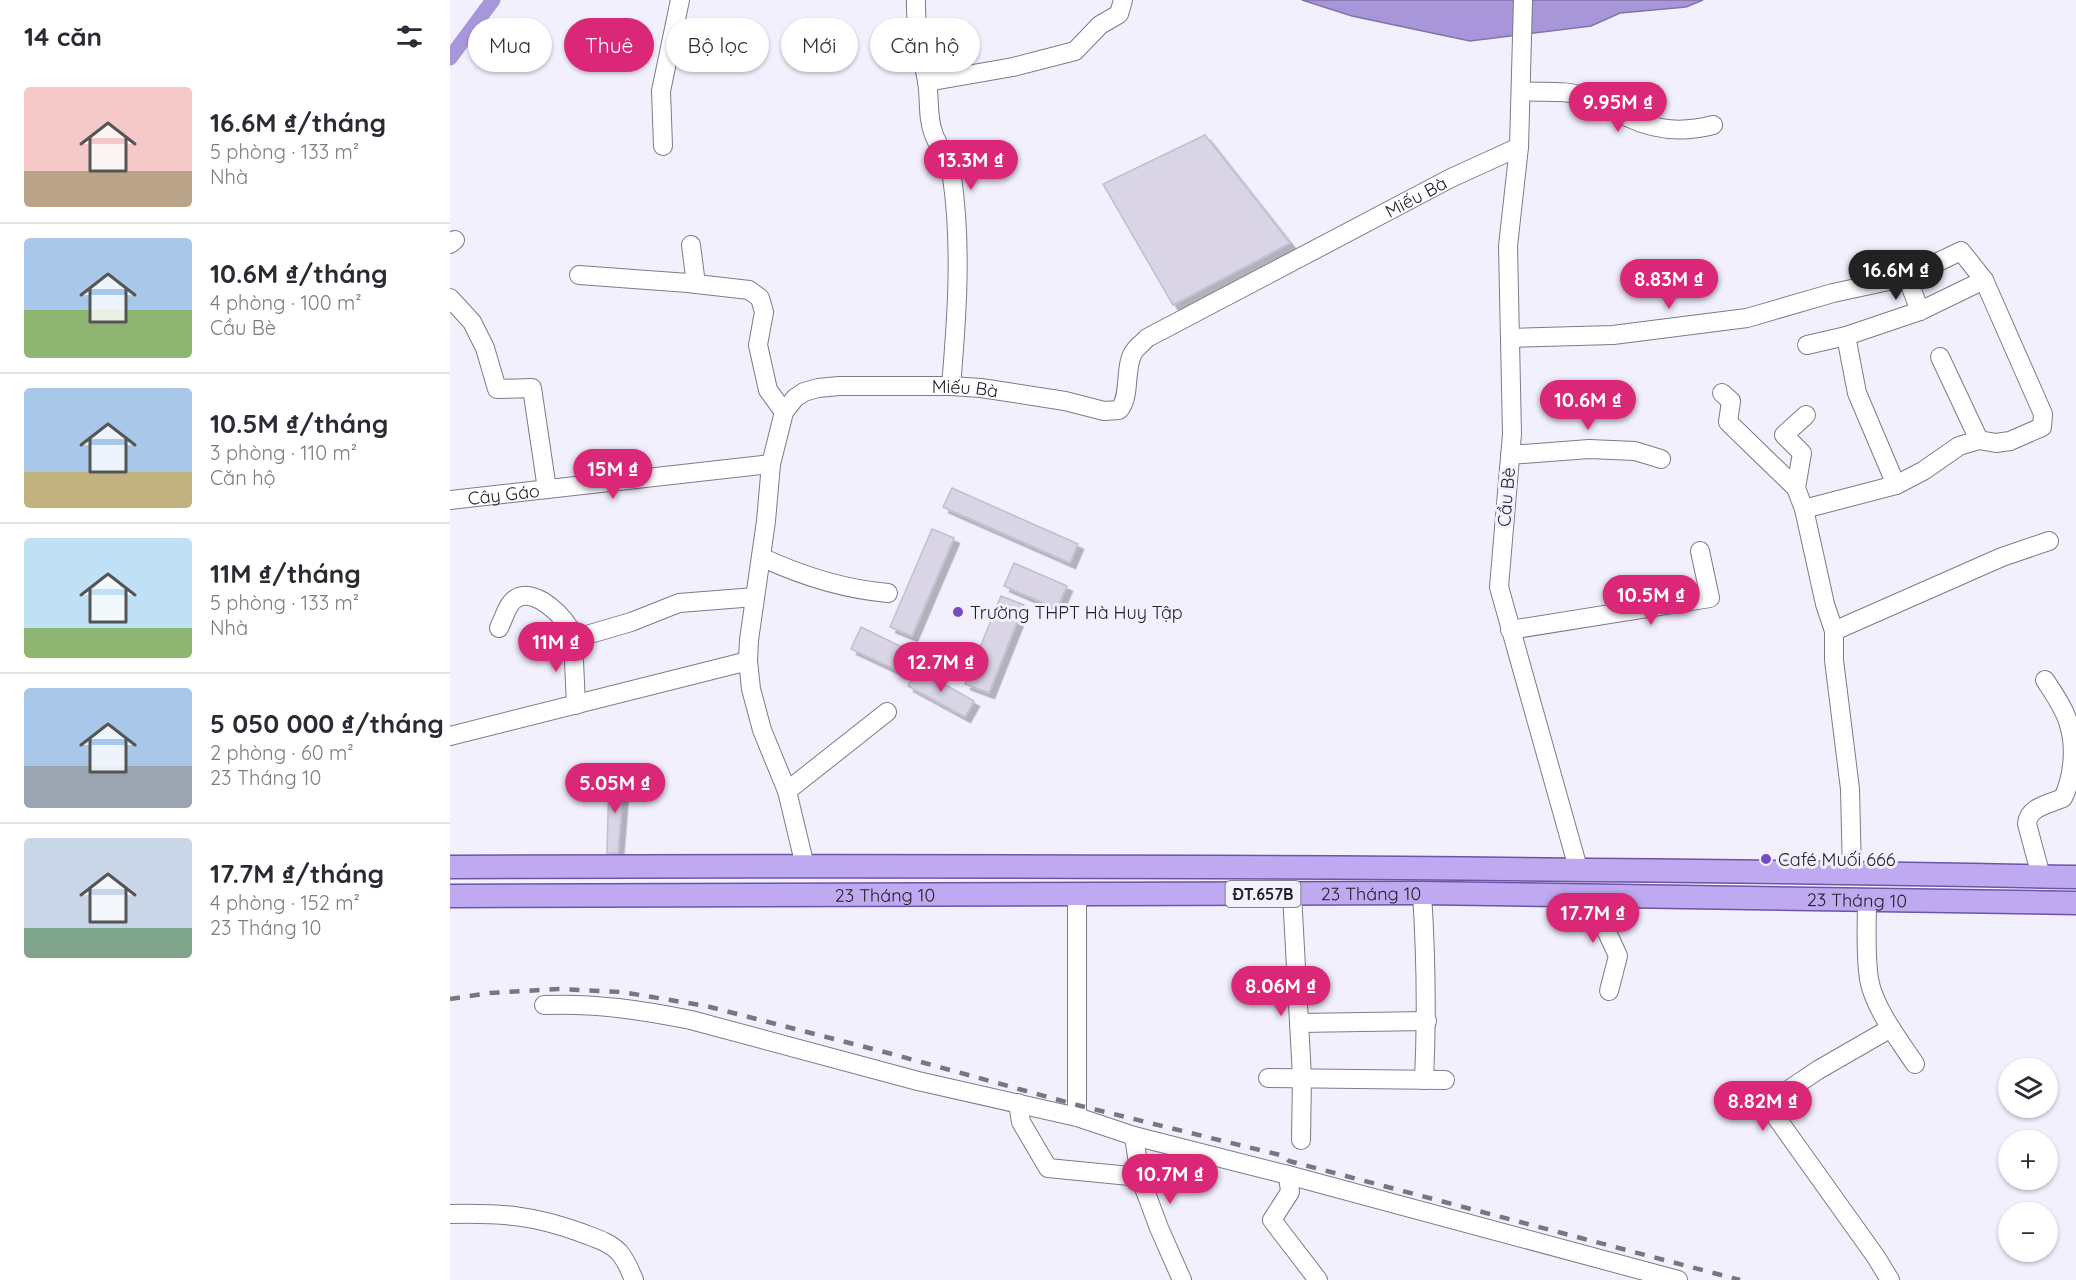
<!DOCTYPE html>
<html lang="vi">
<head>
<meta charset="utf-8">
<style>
  :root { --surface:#fff; --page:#f7f7f7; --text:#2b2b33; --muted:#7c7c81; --line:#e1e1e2; --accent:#db2777 }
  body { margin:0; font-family:Quicksand,sans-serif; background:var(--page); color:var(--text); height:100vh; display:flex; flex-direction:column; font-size:22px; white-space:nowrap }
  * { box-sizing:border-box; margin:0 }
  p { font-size:20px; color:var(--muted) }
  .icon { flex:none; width:33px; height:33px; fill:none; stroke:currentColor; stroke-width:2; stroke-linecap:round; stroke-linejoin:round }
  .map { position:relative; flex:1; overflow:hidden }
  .details { display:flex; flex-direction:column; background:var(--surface); width:450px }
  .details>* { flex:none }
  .hud { position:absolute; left:18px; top:18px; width:570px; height:54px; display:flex; gap:12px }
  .buttons { position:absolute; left:1548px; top:1058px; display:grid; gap:12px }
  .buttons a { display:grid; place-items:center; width:60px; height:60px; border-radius:50%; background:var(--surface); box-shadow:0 2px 4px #0004; font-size:30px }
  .price { position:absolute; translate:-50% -51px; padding:0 14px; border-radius:21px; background:var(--accent); color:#fff; font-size:20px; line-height:39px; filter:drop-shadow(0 2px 3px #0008) }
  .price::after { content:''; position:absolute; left:50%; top:36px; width:18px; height:14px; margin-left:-9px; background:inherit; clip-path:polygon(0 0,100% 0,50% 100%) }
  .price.active { background:#222; color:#fff }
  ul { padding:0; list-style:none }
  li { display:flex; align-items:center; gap:18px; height:150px; padding:0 24px }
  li+li { border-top:2px solid var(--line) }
  li span { display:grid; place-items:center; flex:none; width:168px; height:120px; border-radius:6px; color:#555 }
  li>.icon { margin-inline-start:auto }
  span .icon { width:72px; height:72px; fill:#fffc; stroke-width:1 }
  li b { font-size:26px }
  h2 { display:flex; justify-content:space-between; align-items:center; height:72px; padding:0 24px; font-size:26px }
  .tag { padding:0 21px; border-radius:27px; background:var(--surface); box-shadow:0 2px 4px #0004; font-size:21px; line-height:54px }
  .tag.active { background:var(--accent); color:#fff }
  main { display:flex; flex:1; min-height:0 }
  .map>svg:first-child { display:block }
  .water { fill:#a896db; stroke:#8073a5; stroke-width:1.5 }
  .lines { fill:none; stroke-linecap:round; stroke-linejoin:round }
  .canal { stroke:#a896db; stroke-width:15 }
  .building { fill:#d9d5e6; stroke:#c1bece; stroke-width:1.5; filter:url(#shadow) }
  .minor-casing { stroke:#7e7a89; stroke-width:20 }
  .major-casing { stroke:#6d54a4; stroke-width:25 }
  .minor { stroke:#fff; stroke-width:18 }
  .major { stroke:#bfa9f0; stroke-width:22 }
  .rail { stroke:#78767f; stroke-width:4.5; stroke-dasharray:10 10; stroke-linecap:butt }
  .poi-dot { fill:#754ac3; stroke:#f3f0fe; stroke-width:2 }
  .labels { text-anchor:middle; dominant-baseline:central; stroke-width:6; stroke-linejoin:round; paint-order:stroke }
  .shield { fill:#f3f0fe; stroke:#616068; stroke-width:1.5 }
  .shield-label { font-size:16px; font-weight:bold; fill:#232228 }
  .street-label { font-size:18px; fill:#232228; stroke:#f3f0fe }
  .poi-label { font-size:18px; fill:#232228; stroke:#f3f0fe; text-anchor:start }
</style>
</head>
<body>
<main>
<section class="details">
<h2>14 căn<svg class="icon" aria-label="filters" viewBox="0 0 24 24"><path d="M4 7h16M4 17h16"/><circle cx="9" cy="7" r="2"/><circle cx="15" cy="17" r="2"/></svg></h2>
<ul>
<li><span style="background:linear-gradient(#f6c9c9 70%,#b9a48a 0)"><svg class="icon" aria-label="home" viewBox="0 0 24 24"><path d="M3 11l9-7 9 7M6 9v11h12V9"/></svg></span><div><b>16.6M ₫/tháng</b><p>5 phòng · 133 m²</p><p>Nhà</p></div></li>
<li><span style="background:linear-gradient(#a9c7e8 60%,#8fb573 0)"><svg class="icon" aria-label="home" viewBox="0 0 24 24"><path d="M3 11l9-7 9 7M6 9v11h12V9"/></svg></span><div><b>10.6M ₫/tháng</b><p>4 phòng · 100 m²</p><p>Cầu Bè</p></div></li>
<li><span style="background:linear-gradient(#a9c7e8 70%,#c2b280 0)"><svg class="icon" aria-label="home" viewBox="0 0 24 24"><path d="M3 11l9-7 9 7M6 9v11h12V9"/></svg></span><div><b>10.5M ₫/tháng</b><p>3 phòng · 110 m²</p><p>Căn hộ</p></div></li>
<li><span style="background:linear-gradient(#bfe0f5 75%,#8fb573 0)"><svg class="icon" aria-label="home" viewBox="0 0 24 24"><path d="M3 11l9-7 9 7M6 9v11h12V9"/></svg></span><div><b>11M ₫/tháng</b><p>5 phòng · 133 m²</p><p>Nhà</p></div></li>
<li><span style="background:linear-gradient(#a9c7e8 65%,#9aa5b1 0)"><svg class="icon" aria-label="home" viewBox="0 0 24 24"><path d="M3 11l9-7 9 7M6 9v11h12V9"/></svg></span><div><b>5 050 000 ₫/tháng</b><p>2 phòng · 60 m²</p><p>23 Tháng 10</p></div></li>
<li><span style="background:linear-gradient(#c9d6e8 75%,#7fa58c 0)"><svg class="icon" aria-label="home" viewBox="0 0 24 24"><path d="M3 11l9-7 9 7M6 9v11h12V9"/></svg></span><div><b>17.7M ₫/tháng</b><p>4 phòng · 152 m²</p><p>23 Tháng 10</p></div></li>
</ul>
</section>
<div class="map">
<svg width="1626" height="1280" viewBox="0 0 1626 1280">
  <defs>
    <filter id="shadow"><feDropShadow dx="5.5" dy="5.5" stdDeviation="0" flood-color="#0004"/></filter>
  </defs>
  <rect width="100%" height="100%" fill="#f3f0fe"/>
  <path class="water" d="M852,0H1253L1236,7L1170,13L1141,26L1020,41L902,16Z"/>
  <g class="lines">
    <path class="canal" d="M0,58L43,0"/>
  </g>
  <path class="building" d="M755,135L840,243L723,305L653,184Z
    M502,488L628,544L620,563L493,507Z
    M482,529L504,538L462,636L440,627Z
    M564,563L617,586L607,609L554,586Z
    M551,596L574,605L539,693L515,684Z
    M411,627L454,648L444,669L401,649Z
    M468,669L524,701L515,717L458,686Z
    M159,778L174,779L168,853H157Z"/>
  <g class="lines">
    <g class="minor-casing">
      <g id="minor">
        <path d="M466,0C465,28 472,54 477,81C480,99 477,118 484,135C490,150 499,160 502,177C512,246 507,316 501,386"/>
        <path d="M1073,0L1069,147L1058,246L1062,434L1049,587L1128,868"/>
        <path d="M477,82L563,67L625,51L650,25L669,14L673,0"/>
        <path d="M1071,91C1093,93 1114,89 1136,97C1150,102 1164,111 1177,117C1206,131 1233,133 1263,125"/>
        <path d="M213,146L211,91L230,0"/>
        <path d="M0,244L5,240"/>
        <path d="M241,245L246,284"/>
        <path d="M129,275L238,283L299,290L310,298L314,312L308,345L318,390L334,412"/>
        <path d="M1457,277L1470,311"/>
        <path d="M0,298L22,322L35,348L47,389L82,388L97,489"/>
        <path d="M1396,336L1407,393L1446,485"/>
        <path d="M1060,338L1163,335L1297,318L1383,293L1457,277L1511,251L1534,280L1593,414L1592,427L1560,441L1546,443L1529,440L1509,446L1473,471L1446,485L1354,509"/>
        <path d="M1357,345L1396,336L1470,311L1534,280"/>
        <path d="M1490,357L1529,440"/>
        <path d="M1272,393L1281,401L1278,422L1346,488"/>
        <path d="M1356,415L1334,435L1352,453L1346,488L1354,509L1375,604L1384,631V660L1400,789L1402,873"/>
        <path d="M1060,455L1139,449L1185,451L1211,459"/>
        <path id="s1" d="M0,500L321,464"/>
        <path d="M311,557C352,576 392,589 438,593"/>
        <path d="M49,628C53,620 56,609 61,603C77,582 109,611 118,626C121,630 121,635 123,639L181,622L229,603L305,597"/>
        <path d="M1060,630L1260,598L1250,551"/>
        <path d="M1384,631L1552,557L1599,541"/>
        <path d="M123,639L126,705"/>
        <path d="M0,736L298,661"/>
        <path d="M337,791L437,712"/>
        <path id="s2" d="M355,866L337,791L312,730L301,689L298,661L299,640L316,521L321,464L334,412L345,398L354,392L368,388L389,386H501L531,388L615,401L654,411L669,410C681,397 674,369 683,353C686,347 693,343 697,338L1001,178L1069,147"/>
        <path d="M1591,876L1577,824C1578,807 1599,804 1613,798C1623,777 1626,748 1619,725C1615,709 1604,694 1595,680"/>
        <path d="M972,893C976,955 977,1017 974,1080"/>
        <path d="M842,894L852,1077L851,1140"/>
        <path d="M1140,895L1168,956L1159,991"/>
        <path d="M1417,900C1417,925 1415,953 1419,979C1424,1008 1449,1040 1465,1064"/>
        <path d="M94,1005C145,1003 191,1010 241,1020L468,1081L627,1117L684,1136L838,1175L1228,1280"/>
        <path d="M849,1023L977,1021"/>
        <path d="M818,1078L995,1080"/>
        <path d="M568,1103L571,1122L598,1168L690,1177"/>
        <path d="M627,1117V895"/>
        <path d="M684,1136L690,1177L709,1228L732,1280"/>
        <path d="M838,1175L840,1192L822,1220L868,1280"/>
        <path d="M0,1214C52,1213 83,1215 132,1233C145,1238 159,1242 169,1252C176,1260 180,1270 184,1280"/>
        <path d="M1440,1280L1426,1257L1321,1110L1322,1101L1368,1070L1441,1028"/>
      </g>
    </g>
    <g class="major-casing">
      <g id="major">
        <path d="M0,867C542,865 1084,866 1626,877"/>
        <path id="s3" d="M0,896L972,893L1626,903"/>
      </g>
    </g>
    <use href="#minor" class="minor"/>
    <use href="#major" class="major"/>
    <path class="rail" d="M0,999L40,993L108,989L172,992L256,1006L442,1054L627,1105L834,1156L839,1161L1290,1280"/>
  </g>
  <g class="poi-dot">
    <circle cx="508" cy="612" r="6"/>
    <circle cx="1316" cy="859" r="6"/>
  </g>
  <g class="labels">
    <rect class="shield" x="775.5" y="881" width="75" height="26" rx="4.5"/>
    <g class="shield-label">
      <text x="813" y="894">ĐT.657B</text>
    </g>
    <g class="street-label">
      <text stroke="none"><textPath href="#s2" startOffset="1196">Miếu Bà</textPath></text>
      <text stroke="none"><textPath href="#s2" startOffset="656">Miếu Bà</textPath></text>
      <text stroke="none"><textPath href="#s1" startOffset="54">Cây Gáo</textPath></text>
      <text transform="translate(1056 497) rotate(-85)">Cầu Bè</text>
      <text stroke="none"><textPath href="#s3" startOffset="921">23 Tháng 10</textPath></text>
      <text stroke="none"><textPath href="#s3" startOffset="435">23 Tháng 10</textPath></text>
      <text stroke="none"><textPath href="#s3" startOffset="1407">23 Tháng 10</textPath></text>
    </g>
    <g class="poi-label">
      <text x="520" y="612">Trường THPT Hà Huy Tập</text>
      <text x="1328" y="859">Café Muối 666</text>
    </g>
  </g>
</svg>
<div class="buttons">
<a><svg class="icon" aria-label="layers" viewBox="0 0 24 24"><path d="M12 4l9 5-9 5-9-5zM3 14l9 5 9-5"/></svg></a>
<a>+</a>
<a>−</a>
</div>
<b class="price" style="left:1168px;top:133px">9.95M ₫</b>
<b class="price" style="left:521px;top:191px">13.3M ₫</b>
<b class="price active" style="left:1446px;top:301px">16.6M ₫</b>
<b class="price" style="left:1219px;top:310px">8.83M ₫</b>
<b class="price" style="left:1138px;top:431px">10.6M ₫</b>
<b class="price" style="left:163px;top:500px">15M ₫</b>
<b class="price" style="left:1201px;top:626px">10.5M ₫</b>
<b class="price" style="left:106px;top:673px">11M ₫</b>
<b class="price" style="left:491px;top:693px">12.7M ₫</b>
<b class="price" style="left:165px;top:814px">5.05M ₫</b>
<b class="price" style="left:1143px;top:944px">17.7M ₫</b>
<b class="price" style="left:831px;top:1017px">8.06M ₫</b>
<b class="price" style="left:1313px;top:1132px">8.82M ₫</b>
<b class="price" style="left:720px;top:1205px">10.7M ₫</b>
<div class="hud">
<a class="tag">Mua</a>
<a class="tag active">Thuê</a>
<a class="tag">Bộ lọc</a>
<a class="tag">Mới</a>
<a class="tag">Căn hộ</a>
</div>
</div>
</main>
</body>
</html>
